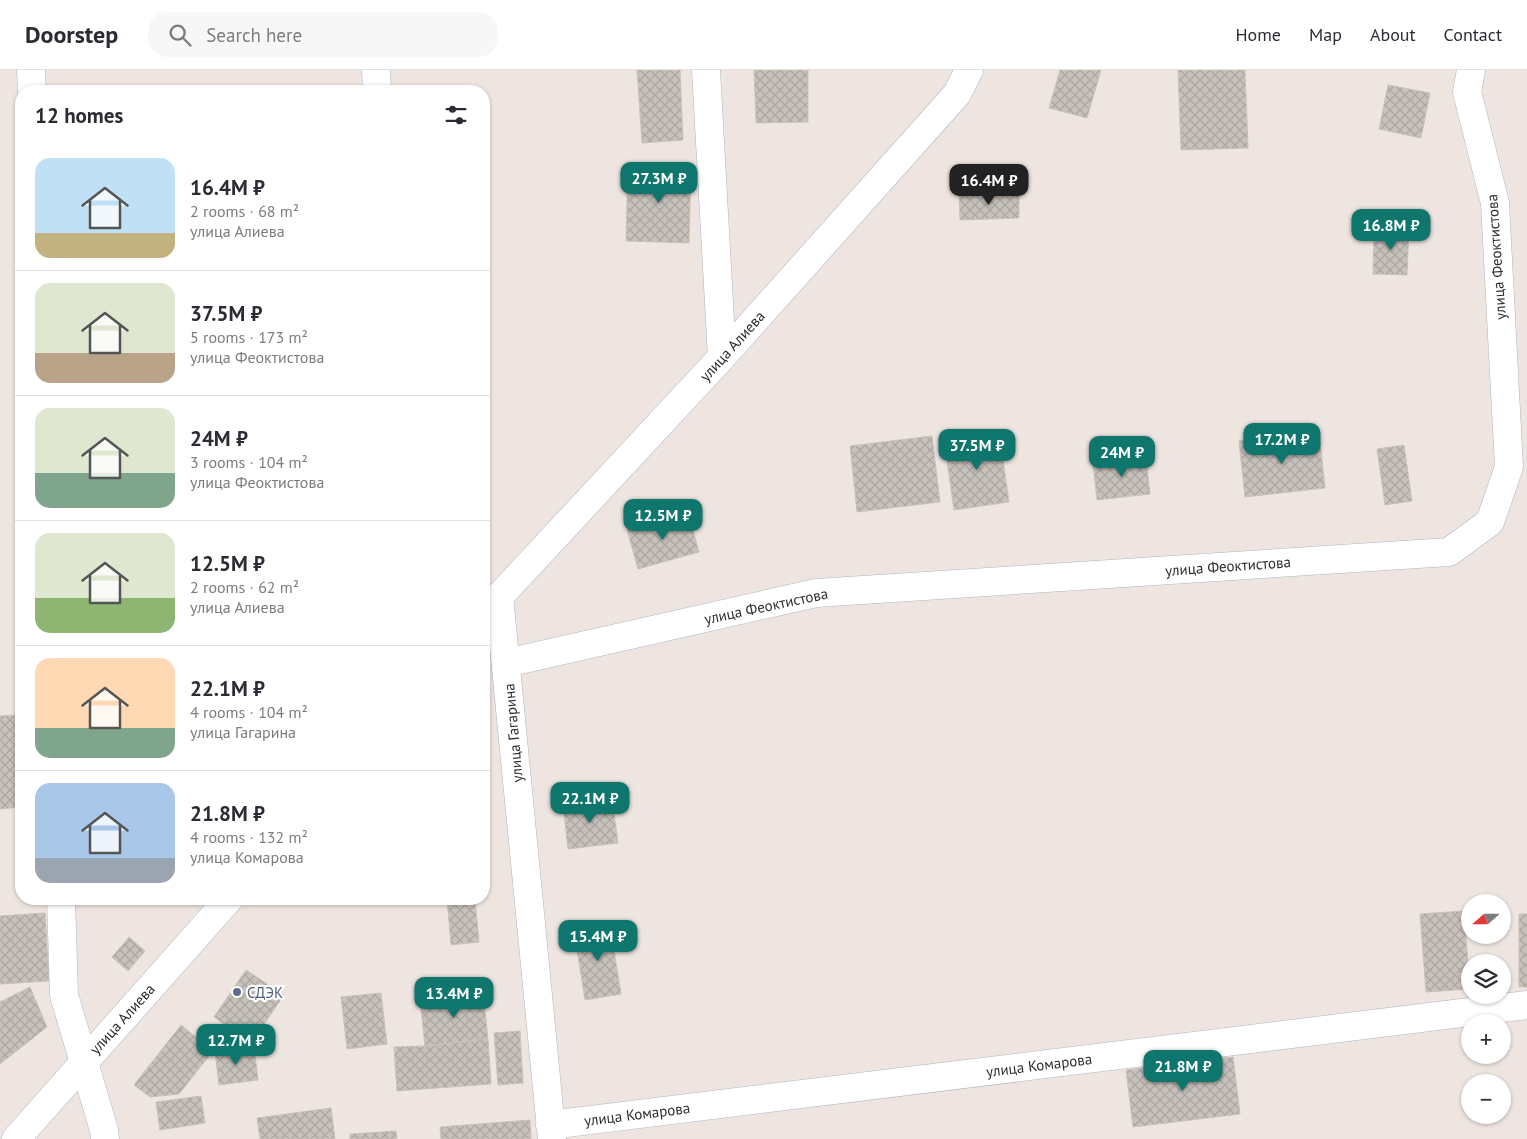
<!DOCTYPE html>
<html lang="en">
<head>
<meta charset="utf-8">
<style>
  :root { --surface:#fff; --page:#f7f7f7; --text:#2b2b33; --muted:#7c7c81; --line:#e1e1e2; --accent:#0f766e }
  body { margin:0; font-family:"PT Sans",sans-serif; background:var(--page); color:var(--text); height:100vh; display:flex; flex-direction:column; font-size:19px; white-space:nowrap }
  * { box-sizing:border-box; margin:0 }
  p { font-size:16px; color:var(--muted) }
  .icon { flex:none; width:28px; height:28px; fill:none; stroke:currentColor; stroke-width:2; stroke-linecap:round; stroke-linejoin:round }
  .map { position:relative; flex:1; overflow:hidden }
  .panel { position:absolute; left:15px; top:15px; width:475px; height:820px; display:flex; flex-direction:column; background:var(--surface); border-radius:20px; box-shadow:0 1px 4px #0004 }
  .panel>* { flex:none }
  .needle { width:32px; rotate:249deg }
  .fabs { position:absolute; left:1461px; top:824px; display:grid; gap:10px }
  .fabs a { display:grid; place-items:center; width:50px; height:50px; border-radius:50%; background:var(--surface); box-shadow:0 1px 4px #0004; font-size:25px }
  .price { position:absolute; translate:-50% -42px; padding:0 11px; border-radius:10px; background:var(--accent); color:#fff; font-size:16px; line-height:32px; filter:drop-shadow(0 1px 2px #0008) }
  .price::after { content:''; position:absolute; left:50%; top:30px; width:15px; height:11px; margin-left:-8px; background:inherit; clip-path:polygon(0 0,100% 0,50% 100%) }
  .price.on { background:#222; color:#fff }
  ul { padding:0; list-style:none }
  li { display:flex; align-items:center; gap:15px; height:125px; padding:0 20px }
  li+li { border-top:1px solid var(--line) }
  li span { display:grid; place-items:center; flex:none; width:140px; height:100px; border-radius:15px; color:#555 }
  li>.icon { margin-inline-start:auto }
  span .icon { width:60px; height:60px; fill:#fffc; stroke-width:1 }
  li b { font-size:21px }
  h2 { display:flex; justify-content:space-between; align-items:center; height:60px; padding:0 20px; font-size:21px }
  header { display:flex; align-items:center; gap:30px; box-sizing:border-box; height:70px; padding:0 25px; background:var(--surface); border-bottom:1px solid var(--line) }
  header strong { font-size:24px }
  nav { display:flex; gap:28px; margin-inline-start:auto; font-size:18px }
  .search { width:350px; height:45px; background:var(--page); display:flex; align-items:center; gap:12px; box-sizing:border-box; padding:0 18px; border-radius:20px; color:var(--muted); font-size:19px }
  .map>svg:first-child { display:block }
  .building { fill:url(#building-cross-hatch); stroke:#cac1b9 }
  .lines { fill:none; stroke-linecap:round; stroke-linejoin:round }
  .minor-casing { stroke:#b0b5bd; stroke-width:29 }
  .minor { stroke:#fff; stroke-width:28 }
  .service-dot { fill:#5c6f8a; stroke:#fff; stroke-width:2 }
  .labels { text-anchor:middle; dominant-baseline:central; stroke-width:4.5; stroke-linejoin:round; paint-order:stroke }
  .street-label { font-size:15px; fill:#2d2d2d; stroke:#fff }
  .service-label { font-size:15px; fill:#4e5e75; stroke:#fff; text-anchor:start }
</style>
</head>
<body>
<header>
<strong>Doorstep</strong>
<div class="search"><svg class="icon" aria-label="search" viewBox="0 0 24 24"><circle cx="10" cy="10" r="6"/><path d="M15 15l6 6"/></svg>Search here</div>
<nav><a>Home</a><a>Map</a><a>About</a><a>Contact</a></nav>
</header>
<div class="map">
<svg width="1527" height="1069" viewBox="0 0 1527 1069">
  <defs>
    <pattern id="building-cross-hatch" width="8" height="8" patternUnits="userSpaceOnUse" patternTransform="scale(1.25)"><rect width="8" height="8" fill="#c7c1bb"/><path d="M0 0l8 8M0 8l8-8" fill="none" stroke="#aba6a1"/></pattern>
  </defs>
  <rect width="100%" height="100%" fill="#eee5e0"/>
  <path class="building" d="M637,0H680L683,70L642,73Z
    M754,0H808V52L756,53Z
    M1060,0H1101L1087,48L1049,38Z
    M1178,0H1245L1248,78L1181,80Z
    M1388,15L1430,23L1421,68L1379,59Z
    M628,95L691,96L689,173L626,171Z
    M1019,123V148L960,150L959,124Z
    M1374,158L1409,159L1407,205L1373,204Z
    M999,362L1009,432L954,440L944,370Z
    M1319,362L1325,418L1245,427L1239,371Z
    M932,366L940,432L857,442L850,376Z
    M1404,375L1412,431L1385,435L1377,379Z
    M1146,387L1150,424L1097,430L1093,393Z
    M688,443L699,482L638,499L627,460Z
    M19,645L21,693V737L0,739V646Z
    M612,728L618,773L568,779L563,734Z
    M447,829H475L479,872L451,875Z
    M1464,841L1470,919L1426,922L1420,844Z
    M45,843L49,911L0,914V846Z
    M1519,844H1527V917H1519Z
    M610,855L621,924L585,930L574,861Z
    M129,867L145,881L128,901L112,887Z
    M246,900L284,925L251,973L214,947Z
    M30,917L47,957L0,994V932Z
    M381,923L387,974L347,979L341,927Z
    M483,923L488,969L425,976L420,929Z
    M181,955L213,981L179,1024L150,1027L134,1015Z
    M520,961L523,1013L498,1015L494,963Z
    M488,969L491,1014L397,1021L394,977L425,976Z
    M254,977L258,1010L219,1015L215,981Z
    M1233,987L1240,1044L1133,1057L1126,1000Z
    M201,1026L205,1053L160,1060L156,1032Z
    M331,1038L335,1069H260L257,1048Z
    M530,1050L531,1069H441L440,1057Z
    M396,1061L397,1069H350V1064Z"/>
  <g class="lines">
    <g class="minor-casing">
      <path id="minor" d="M31,0L32,21
        M376,0L377,21
        M706,0L722,287
        M499,526L552,1069
        M484,543L722,287L957,24L969,0
        M506,593L816,523L1449,482L1490,452L1509,397L1495,133L1467,22L1471,0
        M61,829L64,925L104,1060L105,1069
        M550,1055L1527,935
        M16,1069L229,829"/>
    </g>
    <use href="#minor" class="minor"/>
  </g>
  <circle class="service-dot" cx="237" cy="922" r="5"/>
  <g class="labels">
    <g class="street-label">
      <text transform="translate(1496 187) rotate(-94)">улица Феоктистова</text>
      <text transform="translate(732 276) rotate(-48)">улица Алиева</text>
      <text transform="translate(1228 496) rotate(-4)">улица Феоктистова</text>
      <text transform="translate(766 536) rotate(-12)">улица Феоктистова</text>
      <text transform="translate(513 663) rotate(-95)">улица Гагарина</text>
      <text transform="translate(122 949) rotate(-48)">улица Алиева</text>
      <text transform="translate(1039 995) rotate(-7)">улица Комарова</text>
      <text transform="translate(637 1044) rotate(-7)">улица Комарова</text>
    </g>
    <g class="service-label">
      <text x="247" y="922">СДЭК</text>
    </g>
  </g>
</svg>
<div class="fabs">
<a><svg class="needle" viewBox="-14 -14 28 28"><path d="M0-13l5 13h-10z" fill="#e53935"/><path d="M0 13l5-13h-10z" fill="#7c7c81"/></svg></a>
<a><svg class="icon" aria-label="layers" viewBox="0 0 24 24"><path d="M12 4l9 5-9 5-9-5zM3 14l9 5 9-5"/></svg></a>
<a>+</a>
<a>−</a>
</div>
<b class="price" style="left:659px;top:134px">27.3M ₽</b>
<b class="price on" style="left:989px;top:136px">16.4M ₽</b>
<b class="price" style="left:1391px;top:181px">16.8M ₽</b>
<b class="price" style="left:1282px;top:395px">17.2M ₽</b>
<b class="price" style="left:977px;top:401px">37.5M ₽</b>
<b class="price" style="left:1122px;top:408px">24M ₽</b>
<b class="price" style="left:663px;top:471px">12.5M ₽</b>
<b class="price" style="left:590px;top:754px">22.1M ₽</b>
<b class="price" style="left:598px;top:892px">15.4M ₽</b>
<b class="price" style="left:454px;top:949px">13.4M ₽</b>
<b class="price" style="left:236px;top:996px">12.7M ₽</b>
<b class="price" style="left:1183px;top:1022px">21.8M ₽</b>
<section class="panel">
<h2>12 homes<svg class="icon" aria-label="filters" viewBox="0 0 24 24"><path d="M4 7h16M4 17h16"/><circle cx="9" cy="7" r="2"/><circle cx="15" cy="17" r="2"/></svg></h2>
<ul>
<li><span style="background:linear-gradient(#bfe0f5 75%,#c2b280 0)"><svg class="icon" aria-label="home" viewBox="0 0 24 24"><path d="M3 11l9-7 9 7M6 9v11h12V9"/></svg></span><div><b>16.4M ₽</b><p>2 rooms · 68 m²</p><p>улица Алиева</p></div></li>
<li><span style="background:linear-gradient(#dfe7d0 70%,#b9a48a 0)"><svg class="icon" aria-label="home" viewBox="0 0 24 24"><path d="M3 11l9-7 9 7M6 9v11h12V9"/></svg></span><div><b>37.5M ₽</b><p>5 rooms · 173 m²</p><p>улица Феоктистова</p></div></li>
<li><span style="background:linear-gradient(#dfe7d0 65%,#7fa58c 0)"><svg class="icon" aria-label="home" viewBox="0 0 24 24"><path d="M3 11l9-7 9 7M6 9v11h12V9"/></svg></span><div><b>24M ₽</b><p>3 rooms · 104 m²</p><p>улица Феоктистова</p></div></li>
<li><span style="background:linear-gradient(#dfe7d0 65%,#8fb573 0)"><svg class="icon" aria-label="home" viewBox="0 0 24 24"><path d="M3 11l9-7 9 7M6 9v11h12V9"/></svg></span><div><b>12.5M ₽</b><p>2 rooms · 62 m²</p><p>улица Алиева</p></div></li>
<li><span style="background:linear-gradient(#ffd9b3 70%,#7fa58c 0)"><svg class="icon" aria-label="home" viewBox="0 0 24 24"><path d="M3 11l9-7 9 7M6 9v11h12V9"/></svg></span><div><b>22.1M ₽</b><p>4 rooms · 104 m²</p><p>улица Гагарина</p></div></li>
<li><span style="background:linear-gradient(#a9c7e8 75%,#9aa5b1 0)"><svg class="icon" aria-label="home" viewBox="0 0 24 24"><path d="M3 11l9-7 9 7M6 9v11h12V9"/></svg></span><div><b>21.8M ₽</b><p>4 rooms · 132 m²</p><p>улица Комарова</p></div></li>
</ul>
</section>
</div>
</body>
</html>
